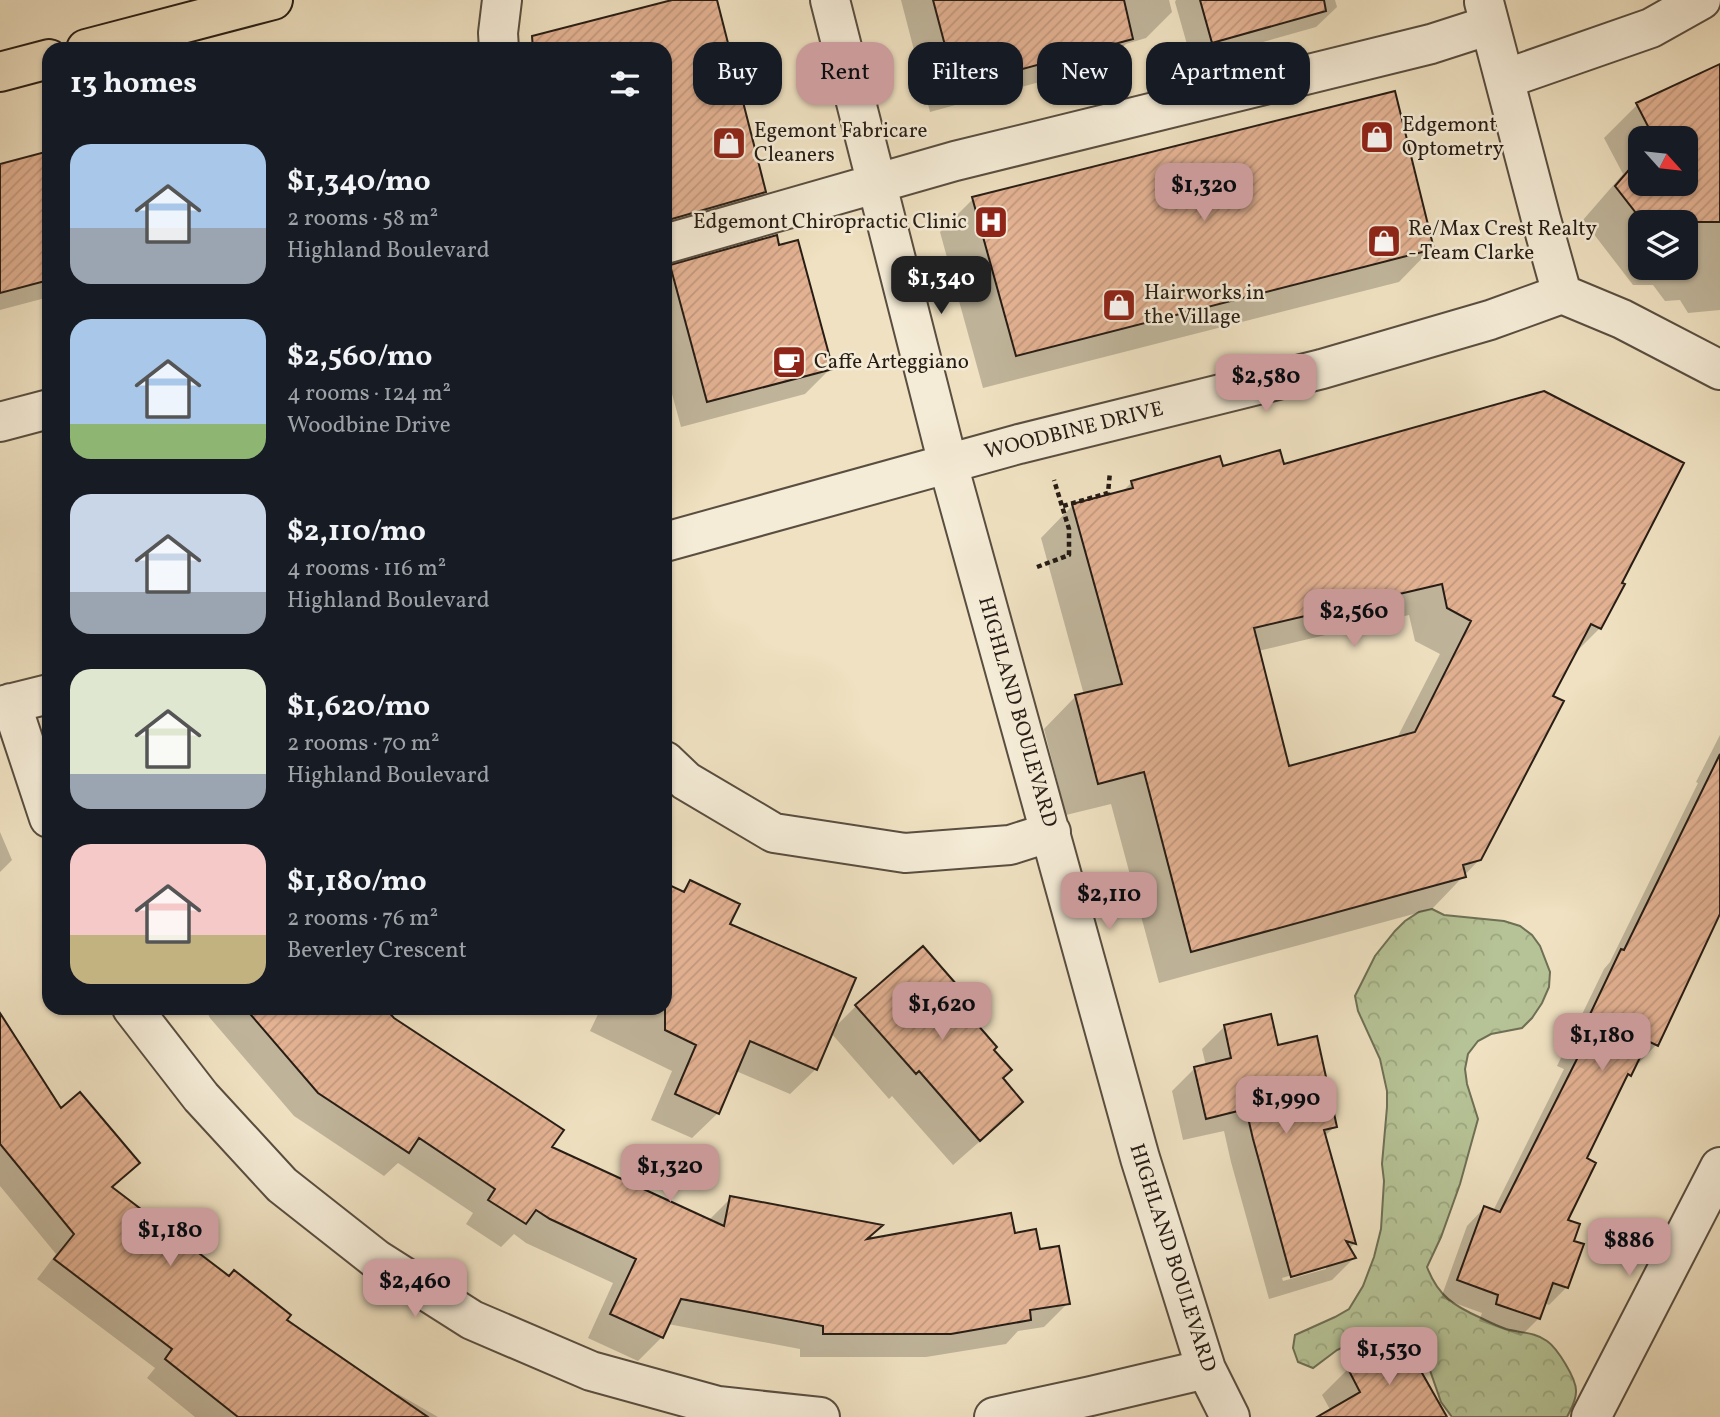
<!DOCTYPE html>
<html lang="en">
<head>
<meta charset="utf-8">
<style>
  :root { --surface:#171b24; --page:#242831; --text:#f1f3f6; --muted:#9ea1a6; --accent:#c59692 }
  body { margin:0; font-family:Vollkorn,serif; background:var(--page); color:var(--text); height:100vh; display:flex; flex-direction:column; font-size:26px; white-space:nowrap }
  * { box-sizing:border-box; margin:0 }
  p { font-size:23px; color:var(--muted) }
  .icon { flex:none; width:38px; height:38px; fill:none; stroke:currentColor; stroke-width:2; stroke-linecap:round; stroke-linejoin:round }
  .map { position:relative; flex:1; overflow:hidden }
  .sheet { position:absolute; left:42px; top:42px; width:630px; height:973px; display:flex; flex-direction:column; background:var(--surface); border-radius:21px; box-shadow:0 2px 5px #0004 }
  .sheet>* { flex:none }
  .banner { position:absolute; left:693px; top:42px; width:665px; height:63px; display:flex; gap:14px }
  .needle { width:46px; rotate:117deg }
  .buttons { position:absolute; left:1628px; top:126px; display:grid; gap:14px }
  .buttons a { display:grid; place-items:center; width:70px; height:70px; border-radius:14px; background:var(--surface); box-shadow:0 2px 5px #0004; font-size:35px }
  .price { position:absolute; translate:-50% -60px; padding:0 16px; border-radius:14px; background:var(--accent); color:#111; font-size:23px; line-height:46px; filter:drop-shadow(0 2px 4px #0008) }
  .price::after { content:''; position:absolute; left:50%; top:42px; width:21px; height:16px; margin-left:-10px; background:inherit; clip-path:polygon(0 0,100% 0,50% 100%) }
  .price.selected { background:#222; color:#fff }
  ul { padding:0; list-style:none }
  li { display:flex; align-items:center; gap:21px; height:175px; padding:0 28px }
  li span { display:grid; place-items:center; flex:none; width:196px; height:140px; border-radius:21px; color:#555 }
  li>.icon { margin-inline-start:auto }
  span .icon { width:84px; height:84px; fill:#fffc; stroke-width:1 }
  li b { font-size:30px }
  h2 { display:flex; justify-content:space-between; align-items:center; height:84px; padding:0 28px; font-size:30px }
  .pill { padding:0 24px; border-radius:21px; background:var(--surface); box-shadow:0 2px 5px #0004; font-size:24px; line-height:63px }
  .pill.selected { background:var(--accent); color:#111 }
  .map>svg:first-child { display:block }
  .forest { fill:url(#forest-crowns); stroke:#6e7056; stroke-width:2 }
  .shadow { fill:#0003; fill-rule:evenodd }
  .building { fill:url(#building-hatch); stroke:#271d15; stroke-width:2; fill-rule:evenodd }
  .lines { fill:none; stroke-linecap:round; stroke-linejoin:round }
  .minor-casing { stroke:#594e40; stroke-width:42 }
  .major-casing { stroke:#271d15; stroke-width:42 }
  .path { stroke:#271d15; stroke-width:4.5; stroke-dasharray:5 3.5; stroke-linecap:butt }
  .minor { stroke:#f5ecd7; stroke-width:38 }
  .major { stroke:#efe1c1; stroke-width:38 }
  .labels { text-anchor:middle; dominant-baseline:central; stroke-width:5; stroke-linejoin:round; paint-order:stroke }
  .poi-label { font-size:21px; fill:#271d15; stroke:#f5ecd7; text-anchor:start }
  .street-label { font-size:21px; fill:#271d15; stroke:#f5ecd7 }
</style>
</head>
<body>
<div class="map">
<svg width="1720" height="1417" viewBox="0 0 1720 1417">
  <defs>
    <pattern id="forest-crowns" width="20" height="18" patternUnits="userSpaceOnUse" patternTransform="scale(1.75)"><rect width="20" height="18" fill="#b6c396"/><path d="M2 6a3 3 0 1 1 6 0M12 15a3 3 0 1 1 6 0" fill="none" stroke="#9ca780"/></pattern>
    <pattern id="building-hatch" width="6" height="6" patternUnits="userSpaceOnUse" patternTransform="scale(1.75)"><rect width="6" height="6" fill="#e3b293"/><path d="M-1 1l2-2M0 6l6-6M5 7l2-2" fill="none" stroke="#c3997e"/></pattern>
  </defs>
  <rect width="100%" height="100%" fill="#efe1c1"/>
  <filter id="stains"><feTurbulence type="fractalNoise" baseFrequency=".00286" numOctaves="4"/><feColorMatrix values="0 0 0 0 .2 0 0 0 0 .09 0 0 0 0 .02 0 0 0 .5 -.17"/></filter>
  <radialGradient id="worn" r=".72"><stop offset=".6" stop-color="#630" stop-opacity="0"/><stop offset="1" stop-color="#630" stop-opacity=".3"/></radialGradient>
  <path class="forest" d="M1432,909L1444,915L1504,921L1520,926L1532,935L1540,946L1550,972L1549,987L1542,1003L1532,1018L1522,1028L1491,1034L1478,1041L1468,1054L1465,1069L1467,1084L1478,1119L1460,1184L1441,1237L1427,1267C1438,1296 1454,1306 1481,1318C1489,1322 1497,1326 1506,1329C1520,1333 1535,1332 1547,1341C1557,1348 1577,1379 1576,1392C1576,1401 1571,1409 1567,1417H1452L1441,1402L1425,1356L1414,1344L1397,1335L1366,1336L1337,1350L1313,1368L1298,1362L1293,1348L1295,1335L1335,1317L1349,1309L1363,1286L1374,1257L1381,1229L1384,1181L1382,1164L1387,1107V1091L1380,1059L1358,1011L1355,996L1375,956L1395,931L1405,921L1419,912Z"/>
  <path class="shadow" d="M678,0H716L764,192L741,215L665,237V49H545Z
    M901,0H1169L1172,12L1146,38L1126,44L1105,64L930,112Z
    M1176,0H1335L1337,7L1316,27L1192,62L1175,2Z
    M462,44L463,49H442Z
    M1720,66V310L1688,313L1680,300L1665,301L1653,285H1633L1583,220L1623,174L1604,138L1637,105ZM1640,138H1685V184H1640ZM1640,222H1685V268H1640Z
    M49,153V297L0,310V166Z
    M973,199L1432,248L1399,282L983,388L940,232Z
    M673,266L831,368L805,394L681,427L665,368V274Z
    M1282,466L1620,583L1600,628L1573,655L1551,696L1480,859L1432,909L1159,983L1111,804L1066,815L1044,729L1076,696L1084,695L1041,538L1073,505L1122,492L1132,482L1221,468ZM1409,615L1415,641L1440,654L1397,738L1288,768L1258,651Z
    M1720,735V910L1656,1045L1639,1063L1636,1061L1630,1075L1622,1082L1584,1158L1566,1221L1572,1242L1567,1287L1549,1305L1544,1303L1539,1318L1521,1336L1479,1321L1482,1313L1441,1298L1467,1226L1484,1208L1493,1211L1564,1069L1557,1066L1604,969L1610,962L1698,783L1696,782Z
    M0,832L12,860L0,872Z
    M691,882L728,925L832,1030L856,1006L947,992L992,1050L1001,1079L1021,1102L995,1128L953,1165L892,1096L889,1099L831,1033L816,1069L790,1094L736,1071L718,1113L692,1138L651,1120L672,1071L590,1031L600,1010L595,1008H665V891L673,900Z
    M205,1008H383L393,1019L550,1148L708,1221L731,1198L864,1241L1014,1235L1038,1251L1068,1303L1044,1327L1018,1331L1006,1344L926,1357H800V1349L668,1324L662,1337L638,1361L588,1338L613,1283L526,1243L514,1234L501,1247L466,1224L473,1213L398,1163L384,1176L294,1116L210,1018Z
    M0,1016L60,1111L137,1163L111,1188L285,1320L395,1397L398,1394L438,1417H195L147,1378L155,1368L37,1279L56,1254L0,1186Z
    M1225,1026L1277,1047L1335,1126L1324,1137L1354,1244L1349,1249L1354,1258L1332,1280L1269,1299L1231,1162L1224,1131L1183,1140L1172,1091L1195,1068L1206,1066L1202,1049ZM1326,1265V1269L1283,1281L1282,1278Z
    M1400,1339L1445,1417H1332L1333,1415L1322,1395L1348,1369Z"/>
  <path class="building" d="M672,0H717L766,192L665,221V49H533L532,36Z
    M933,0H1124L1133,39L956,87Z
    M1200,0H1324L1326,11L1212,43Z
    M1720,64V222H1643L1615,186L1640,157V184H1685V138H1654L1636,103Z
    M1395,91L1434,249L1016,356L972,197Z
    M49,151V280L0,293V164Z
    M777,235L779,245L798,240L833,369L707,402L670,265Z
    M1544,391L1684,463L1622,583L1625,584L1601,629L1591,624L1553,696L1564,701L1481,860L1463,865L1466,877L1191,952L1144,772L1098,784L1075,695L1122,684L1072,504L1133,488L1131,481L1220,456L1223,466L1280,450L1284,464ZM1442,584L1447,608L1471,621L1415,732L1289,766L1254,628Z
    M1720,754V914L1658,1046L1648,1041L1631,1076L1628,1074L1587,1158L1596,1163L1568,1220L1580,1224L1574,1241L1584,1244L1568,1288L1553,1283L1540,1319L1496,1304L1498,1295L1457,1280L1484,1206L1500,1212L1581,1051L1574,1048L1621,949L1624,950Z
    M690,880L740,904L730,924L856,978L817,1070L750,1041L719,1114L675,1094L696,1045L665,1030V883L684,892Z
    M923,946L957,985L949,992L997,1047L994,1050L1012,1070L1003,1078L1023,1102L980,1141L919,1071L916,1074L855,1005Z
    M245,1008H385L394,1018L564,1130L552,1147L724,1226L730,1196L883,1225L867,1239L1011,1213L1015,1233L1036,1229L1040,1249L1059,1246L1070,1304L1030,1310L1031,1320L951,1334H823V1326L681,1299L663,1338L610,1314L636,1259L550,1219L536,1210L526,1224L488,1200L495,1189L419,1138L409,1153L318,1093Z
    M0,1013L61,1108L80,1092L140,1163L112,1187L229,1276L234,1270L291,1315L287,1320L428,1417H238L165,1359L172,1349L54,1259L74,1234L0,1144Z
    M1271,1014L1278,1045L1317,1036L1337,1127L1324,1130L1356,1244L1346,1241L1356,1258L1291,1277L1253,1139L1246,1109L1206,1119L1194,1067L1231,1058L1224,1025Z
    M1401,1336L1447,1417H1317L1360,1392L1347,1367Z"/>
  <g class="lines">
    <g class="minor-casing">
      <path id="minor" d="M830,0L948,464L1140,1158L1206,1369L1230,1417
        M1484,2L1541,219L1562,294
        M499,49L498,33L502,0
        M1505,79L1651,28L1701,0
        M665,244L955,161L1431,44L1490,25
        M1562,294L1622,319L1720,370
        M0,422L49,409
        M665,542L1019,444L1322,369L1490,320L1562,294
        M11,703L49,818
        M0,706L49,694
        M665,761L686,781L774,833L905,853L1010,845L1051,832
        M132,1008L201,1097L282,1185L376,1259L472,1320L591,1371L718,1406L820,1417
        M994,1417L1091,1396L1206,1369
        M1591,1417L1720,1167"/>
    </g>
    <g class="major-casing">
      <path id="major" d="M86,49L273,0
        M0,72L49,59"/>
    </g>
    <path class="path" d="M1063,506L1108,493L1110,472
      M1037,567L1069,555V529L1054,480"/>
    <use href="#minor" class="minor"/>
    <use href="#major" class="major"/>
  </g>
  <defs>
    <g id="shop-square" transform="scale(1.75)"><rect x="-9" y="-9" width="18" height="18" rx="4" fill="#8f2418" stroke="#f5ecd7"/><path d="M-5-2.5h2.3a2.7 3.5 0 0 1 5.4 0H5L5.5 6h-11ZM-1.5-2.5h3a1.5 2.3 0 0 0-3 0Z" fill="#fff"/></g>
    <g id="hospital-square" transform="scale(1.75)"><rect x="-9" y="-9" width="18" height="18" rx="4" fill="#8f2418" stroke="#f5ecd7"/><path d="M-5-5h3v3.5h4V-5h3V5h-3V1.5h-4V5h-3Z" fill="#fff"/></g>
    <g id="cafe-square" transform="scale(1.75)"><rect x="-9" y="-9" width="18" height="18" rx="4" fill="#8f2418" stroke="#f5ecd7"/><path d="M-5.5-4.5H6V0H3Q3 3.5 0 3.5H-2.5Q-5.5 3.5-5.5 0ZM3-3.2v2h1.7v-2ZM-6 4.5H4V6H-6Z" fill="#fff"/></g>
  </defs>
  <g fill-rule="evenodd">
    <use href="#shop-square" x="1377" y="137"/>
    <use href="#shop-square" x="729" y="143"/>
    <use href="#hospital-square" x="991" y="222"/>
    <use href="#shop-square" x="1384" y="241"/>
    <use href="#shop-square" x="1119" y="305"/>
    <use href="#cafe-square" x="789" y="362"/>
  </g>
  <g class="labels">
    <g class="poi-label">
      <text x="1402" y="125">Edgemont<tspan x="1402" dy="24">Optometry</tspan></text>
      <text x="754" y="131">Egemont Fabricare<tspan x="754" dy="24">Cleaners</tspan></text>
      <text x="967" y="222" text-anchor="end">Edgemont Chiropractic Clinic</text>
      <text x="1408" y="229">Re/Max Crest Realty<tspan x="1408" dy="24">- Team Clarke</tspan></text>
      <text x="1144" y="293">Hairworks in<tspan x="1144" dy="24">the Village</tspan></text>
      <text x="814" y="362">Caffe Arteggiano</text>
    </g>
    <g class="street-label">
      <text transform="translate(1074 431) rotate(-14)">WOODBINE DRIVE</text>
      <text transform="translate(1017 712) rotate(74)">HIGHLAND BOULEVARD</text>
      <text transform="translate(1172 1258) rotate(72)">HIGHLAND BOULEVARD</text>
    </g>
  </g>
  <rect width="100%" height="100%" filter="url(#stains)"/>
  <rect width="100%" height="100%" fill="url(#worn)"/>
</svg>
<div class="buttons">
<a><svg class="needle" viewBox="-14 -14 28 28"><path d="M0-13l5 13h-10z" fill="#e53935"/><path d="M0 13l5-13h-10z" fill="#9ea1a6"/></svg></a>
<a><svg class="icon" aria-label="layers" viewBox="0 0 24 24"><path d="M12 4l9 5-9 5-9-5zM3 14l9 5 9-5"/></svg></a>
</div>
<b class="price" style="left:1204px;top:223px">$1,320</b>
<b class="price selected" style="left:941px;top:316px">$1,340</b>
<b class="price" style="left:1266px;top:414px">$2,580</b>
<b class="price" style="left:1354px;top:649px">$2,560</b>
<b class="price" style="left:1109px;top:932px">$2,110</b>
<b class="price" style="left:942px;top:1042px">$1,620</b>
<b class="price" style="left:1602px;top:1073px">$1,180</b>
<b class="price" style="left:1286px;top:1136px">$1,990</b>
<b class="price" style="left:670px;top:1204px">$1,320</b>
<b class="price" style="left:170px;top:1268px">$1,180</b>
<b class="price" style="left:1629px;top:1278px">$886</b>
<b class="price" style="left:415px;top:1319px">$2,460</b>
<b class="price" style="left:1389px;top:1387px">$1,530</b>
<div class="banner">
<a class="pill">Buy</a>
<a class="pill selected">Rent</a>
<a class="pill">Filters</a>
<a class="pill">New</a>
<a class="pill">Apartment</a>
</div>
<section class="sheet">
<h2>13 homes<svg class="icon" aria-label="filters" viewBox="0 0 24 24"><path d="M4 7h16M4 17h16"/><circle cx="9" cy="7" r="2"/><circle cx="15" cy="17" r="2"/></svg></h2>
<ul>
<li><span style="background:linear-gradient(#a9c7e8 60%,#9aa5b1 0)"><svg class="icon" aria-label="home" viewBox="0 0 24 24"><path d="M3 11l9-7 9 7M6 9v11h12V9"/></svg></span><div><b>$1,340/mo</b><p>2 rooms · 58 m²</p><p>Highland Boulevard</p></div></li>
<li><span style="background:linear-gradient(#a9c7e8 75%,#8fb573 0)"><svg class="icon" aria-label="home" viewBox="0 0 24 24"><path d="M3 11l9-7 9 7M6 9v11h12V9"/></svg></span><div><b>$2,560/mo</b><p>4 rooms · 124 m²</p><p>Woodbine Drive</p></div></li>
<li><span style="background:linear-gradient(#c9d6e8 70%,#9aa5b1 0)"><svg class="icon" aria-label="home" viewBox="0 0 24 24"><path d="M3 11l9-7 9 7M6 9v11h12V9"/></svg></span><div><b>$2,110/mo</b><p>4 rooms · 116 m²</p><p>Highland Boulevard</p></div></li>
<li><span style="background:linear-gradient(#dfe7d0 75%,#9aa5b1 0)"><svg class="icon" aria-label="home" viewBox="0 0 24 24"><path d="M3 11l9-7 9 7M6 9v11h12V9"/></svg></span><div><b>$1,620/mo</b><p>2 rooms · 70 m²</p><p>Highland Boulevard</p></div></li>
<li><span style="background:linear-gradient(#f6c9c9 65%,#c2b280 0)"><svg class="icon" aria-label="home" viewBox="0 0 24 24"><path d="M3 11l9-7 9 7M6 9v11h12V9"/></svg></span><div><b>$1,180/mo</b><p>2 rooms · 76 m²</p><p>Beverley Crescent</p></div></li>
</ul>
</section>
</div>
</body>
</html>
